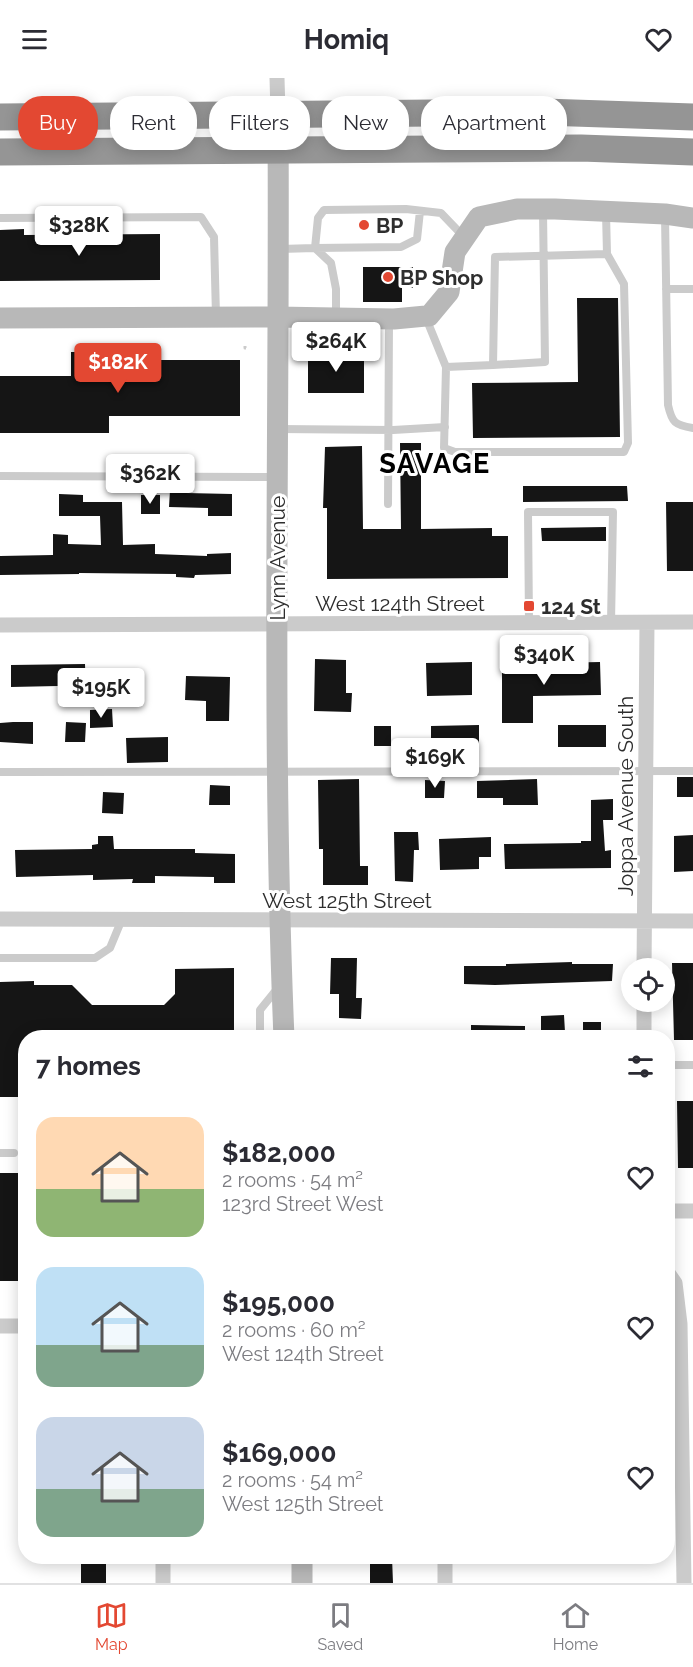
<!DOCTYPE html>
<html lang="en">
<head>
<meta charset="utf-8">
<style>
  :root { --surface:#fff; --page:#f2f2f3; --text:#2b2b33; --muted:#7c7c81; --line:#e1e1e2; --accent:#e34832 }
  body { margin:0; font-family:Raleway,sans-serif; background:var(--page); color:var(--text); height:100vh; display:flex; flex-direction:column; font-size:22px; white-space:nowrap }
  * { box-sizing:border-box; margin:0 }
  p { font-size:20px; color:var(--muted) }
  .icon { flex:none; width:33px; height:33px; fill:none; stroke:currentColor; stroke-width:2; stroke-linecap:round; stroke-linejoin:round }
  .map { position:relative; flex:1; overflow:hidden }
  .side { position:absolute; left:18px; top:952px; width:657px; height:534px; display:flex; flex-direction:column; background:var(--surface); border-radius:24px; box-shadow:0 3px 15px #0003 }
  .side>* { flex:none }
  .top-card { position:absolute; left:18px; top:18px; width:657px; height:54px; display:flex; gap:12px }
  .controls { position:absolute; left:621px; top:880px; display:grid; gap:12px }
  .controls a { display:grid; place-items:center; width:54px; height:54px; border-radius:50%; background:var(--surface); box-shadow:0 3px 15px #0003; font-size:30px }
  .price { position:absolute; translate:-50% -51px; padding:0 14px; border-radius:6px; background:#fff; color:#222; font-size:20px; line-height:39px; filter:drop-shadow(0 2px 3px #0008) }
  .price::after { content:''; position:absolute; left:50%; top:36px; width:18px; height:14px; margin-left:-9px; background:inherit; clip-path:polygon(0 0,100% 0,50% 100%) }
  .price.on { background:var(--accent); color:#fff }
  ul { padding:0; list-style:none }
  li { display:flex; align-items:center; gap:18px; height:150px; padding:0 18px }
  li span { display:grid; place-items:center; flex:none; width:168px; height:120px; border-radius:18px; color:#555 }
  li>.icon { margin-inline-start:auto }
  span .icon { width:72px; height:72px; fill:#fffc; stroke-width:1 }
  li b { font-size:26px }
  h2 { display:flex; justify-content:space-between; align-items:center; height:72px; padding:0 18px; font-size:26px }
  .chip { padding:0 21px; border-radius:24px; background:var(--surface); box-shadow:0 3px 15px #0003; font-size:21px; line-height:54px }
  .chip.on { background:var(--accent); color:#fff }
  header { display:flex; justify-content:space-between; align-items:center; height:78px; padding:0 18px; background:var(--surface); font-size:27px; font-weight:700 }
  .tab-bar { display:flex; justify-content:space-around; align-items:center; height:84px; border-top:2px solid var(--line); background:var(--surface); font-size:16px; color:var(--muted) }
  .tab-bar a { display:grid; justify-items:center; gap:3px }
  .tab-bar .on { color:var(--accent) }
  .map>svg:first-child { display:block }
  .building { fill:#151515 }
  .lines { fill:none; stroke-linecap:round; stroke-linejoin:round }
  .path { stroke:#cbcbcb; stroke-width:3; stroke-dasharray:3 3; stroke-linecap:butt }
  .lane { stroke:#cbcbcb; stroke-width:8 }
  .street { stroke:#cbcbcb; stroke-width:15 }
  .secondary { stroke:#b8b8b8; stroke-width:21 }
  .highway { stroke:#959595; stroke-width:27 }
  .poi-dot { fill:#e34832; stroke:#fff; stroke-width:2 }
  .labels { text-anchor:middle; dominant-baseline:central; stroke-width:6; stroke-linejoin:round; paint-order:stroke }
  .poi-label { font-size:21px; font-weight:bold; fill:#2e2e2e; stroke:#fff; text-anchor:start }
  .street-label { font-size:21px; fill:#2e2e2e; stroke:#fff }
  .district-label { font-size:27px; font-weight:bold; letter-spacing:1.5px; fill:#000; stroke:#fff }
</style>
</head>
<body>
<header><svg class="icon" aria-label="menu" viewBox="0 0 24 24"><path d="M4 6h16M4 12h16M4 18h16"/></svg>Homiq<svg class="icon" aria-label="heart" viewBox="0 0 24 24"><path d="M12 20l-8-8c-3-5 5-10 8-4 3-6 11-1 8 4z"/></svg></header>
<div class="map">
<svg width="693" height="1505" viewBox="0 0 693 1505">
  <rect width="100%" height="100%" fill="#fff"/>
  <path class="building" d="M24,151V157L160,156V202L0,203V152Z
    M363,189H413V210H402V224H363Z
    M577,220H618L620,359L473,360L472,305L578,304Z
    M71,274H88V277H105V282H240V338H109V355H0V298H71Z
    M364,275V315H308V276Z
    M400,365H421V451L492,450V458H508V500L327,501V430H323L325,369L362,368L363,451H401Z
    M523,408H627L628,423L523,424Z
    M170,412H186V415L232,416V438H208V430L169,429Z
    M59,416L83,417V424H122L123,467L155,466V476L207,478V476L231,475V496L195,497L194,500L176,499V496L79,495V496L0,497V478L53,477V456L68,457V466L101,467L100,438H59Z
    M141,417H160V436H141Z
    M666,424H693V493H667Z
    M606,449V463H542L541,450Z
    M315,581L346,582V615H352L351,634L314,633Z
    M472,584V617L427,618L426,585Z
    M600,584L601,617L533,618V645H502V586Z
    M85,586L86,617L58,618V608L11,609V587Z
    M186,598L230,599L229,643H206V623L185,622Z
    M112,631L113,649L90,650V632Z
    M13,644H33V666L0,664V645Z
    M66,644L86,645L85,664H65Z
    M479,647V669H431V648Z
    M558,647H606V669H558Z
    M374,648H391V668H374Z
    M168,659V684L127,685L126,660Z
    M677,699H693V719H677Z
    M359,701L360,788H368V807H323V771H319L318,702Z
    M537,701L538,727H503V720H477V703Z
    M425,702L445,703L444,720H425Z
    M210,707L230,708V727H209Z
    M103,714L124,715L123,736L102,735Z
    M613,721V742H603L605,773L611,772V790L505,791L504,766L581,765V763H591V722Z
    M394,754H418L419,772H414L413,804L395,803Z
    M693,757V793L674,794V758Z
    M98,758H113L114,771H195V775L235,776V805H214V799L155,798V805H132L133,801L93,802V797L16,799L15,772L92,771V767L98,766Z
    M491,759V779H479V791L440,792L439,761Z
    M331,880H357L356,920H362L361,941L339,940V916H330Z
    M572,884V886H613L612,903L495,907L464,906V888H506V886Z
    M672,885H693V962H674Z
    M234,890V960H26V1019H0V904L34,903V907H72L92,927H164L175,916V891Z
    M564,937L565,954L541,955V938Z
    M583,944H601V960H583Z
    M471,947L525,948V960H471Z
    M677,1023H693V1090H678Z
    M0,1095H26V1203H0Z
    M81,1479H106V1505H81Z
    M370,1479H392L393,1505H370Z"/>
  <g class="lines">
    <path class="path" d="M245,268V270H247"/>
    <path class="lane" d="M665,138L668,327C672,345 675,347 693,350
      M0,140L201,139L214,159L216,238
      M315,170L401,169L417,161L420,133
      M315,170L331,185L336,211V239
      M280,171L315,170L318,140L324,132L406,131L441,135L464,159
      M666,211H693
      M426,240L446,289L444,370L455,374H624L628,365L624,206L607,176L606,135
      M493,287L545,284L543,133
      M446,289L493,287L495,179L607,176
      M278,351L393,352L445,349
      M0,398L274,399
      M388,426L389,242
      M529,545L528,434H613L611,545
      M0,694L693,693
      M0,880H95L110,870L122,841
      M260,960V932L277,911
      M668,987H693
      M0,1075H14"/>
    <path class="street" d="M277,0L278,35
      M0,547L693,544
      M0,841L693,843
      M644,891L647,545
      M644,960V924
      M668,1133H693
      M668,1195L675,1205L680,1246L684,1505
      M0,1248H26
      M163,1479V1505
      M445,1479V1505"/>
    <path class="secondary" d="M278,35C280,343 271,652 284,960
      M0,240L277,239L394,241L426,238H429L449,214L455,174L479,139L517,131H555L665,136L693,140
      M302,1479V1505"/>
    <path class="highway" d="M0,39L544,34L693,39
      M0,74L581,70L693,74"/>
  </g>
  <g class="poi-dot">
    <circle cx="364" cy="147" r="6"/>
    <circle cx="388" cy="199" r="6"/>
    <rect x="523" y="522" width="12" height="12" rx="3"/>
  </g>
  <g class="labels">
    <g class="poi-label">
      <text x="376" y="147">BP</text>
      <text x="400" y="199">BP Shop</text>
      <text x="541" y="528">124 St</text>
    </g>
    <g class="street-label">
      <text transform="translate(277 480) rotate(-90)">Lynn Avenue</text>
      <text x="400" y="525">West 124th Street</text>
      <text transform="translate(625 718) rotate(-90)">Joppa Avenue South</text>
      <text x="347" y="822">West 125th Street</text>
    </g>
    <g class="district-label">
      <text x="435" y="385">SAVAGE</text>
    </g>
  </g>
</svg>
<div class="controls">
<a><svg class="icon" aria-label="locate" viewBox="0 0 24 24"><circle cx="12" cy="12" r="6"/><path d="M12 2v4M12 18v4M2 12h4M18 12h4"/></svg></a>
</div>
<b class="price" style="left:79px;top:179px">$328K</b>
<b class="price" style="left:336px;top:295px">$264K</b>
<b class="price on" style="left:118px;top:316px">$182K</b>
<b class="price" style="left:150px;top:427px">$362K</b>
<b class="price" style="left:544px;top:608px">$340K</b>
<b class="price" style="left:101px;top:641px">$195K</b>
<b class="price" style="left:435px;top:711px">$169K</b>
<div class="top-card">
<a class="chip on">Buy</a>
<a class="chip">Rent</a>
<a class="chip">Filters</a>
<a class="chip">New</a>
<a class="chip">Apartment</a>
</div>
<section class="side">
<h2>7 homes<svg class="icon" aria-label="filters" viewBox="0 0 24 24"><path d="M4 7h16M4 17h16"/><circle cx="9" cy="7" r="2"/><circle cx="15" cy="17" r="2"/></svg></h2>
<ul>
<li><span style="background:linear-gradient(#ffd9b3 60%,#8fb573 0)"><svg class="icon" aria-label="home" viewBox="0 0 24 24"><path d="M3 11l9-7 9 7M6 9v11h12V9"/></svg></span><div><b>$182,000</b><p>2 rooms · 54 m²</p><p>123rd Street West</p></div><svg class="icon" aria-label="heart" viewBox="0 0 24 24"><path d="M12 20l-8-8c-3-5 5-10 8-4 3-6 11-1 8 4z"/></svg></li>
<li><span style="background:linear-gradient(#bfe0f5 65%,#7fa58c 0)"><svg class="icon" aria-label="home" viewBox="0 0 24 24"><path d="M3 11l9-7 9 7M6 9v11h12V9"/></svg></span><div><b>$195,000</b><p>2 rooms · 60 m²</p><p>West 124th Street</p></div><svg class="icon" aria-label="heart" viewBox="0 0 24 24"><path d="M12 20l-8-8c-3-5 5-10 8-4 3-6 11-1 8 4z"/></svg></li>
<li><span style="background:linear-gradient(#c9d6e8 60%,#7fa58c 0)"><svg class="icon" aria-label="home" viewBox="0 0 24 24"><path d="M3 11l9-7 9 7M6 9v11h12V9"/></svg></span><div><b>$169,000</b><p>2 rooms · 54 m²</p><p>West 125th Street</p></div><svg class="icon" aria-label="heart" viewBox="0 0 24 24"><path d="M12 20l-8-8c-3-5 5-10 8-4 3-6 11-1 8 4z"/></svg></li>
</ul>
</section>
</div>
<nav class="tab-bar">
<a class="on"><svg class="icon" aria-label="map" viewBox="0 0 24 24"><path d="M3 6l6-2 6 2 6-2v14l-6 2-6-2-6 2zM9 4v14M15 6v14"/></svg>Map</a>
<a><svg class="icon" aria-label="saved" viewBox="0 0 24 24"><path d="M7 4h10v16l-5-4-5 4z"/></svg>Saved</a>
<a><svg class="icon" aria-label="home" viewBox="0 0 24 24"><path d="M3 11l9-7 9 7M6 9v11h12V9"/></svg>Home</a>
</nav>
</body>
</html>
